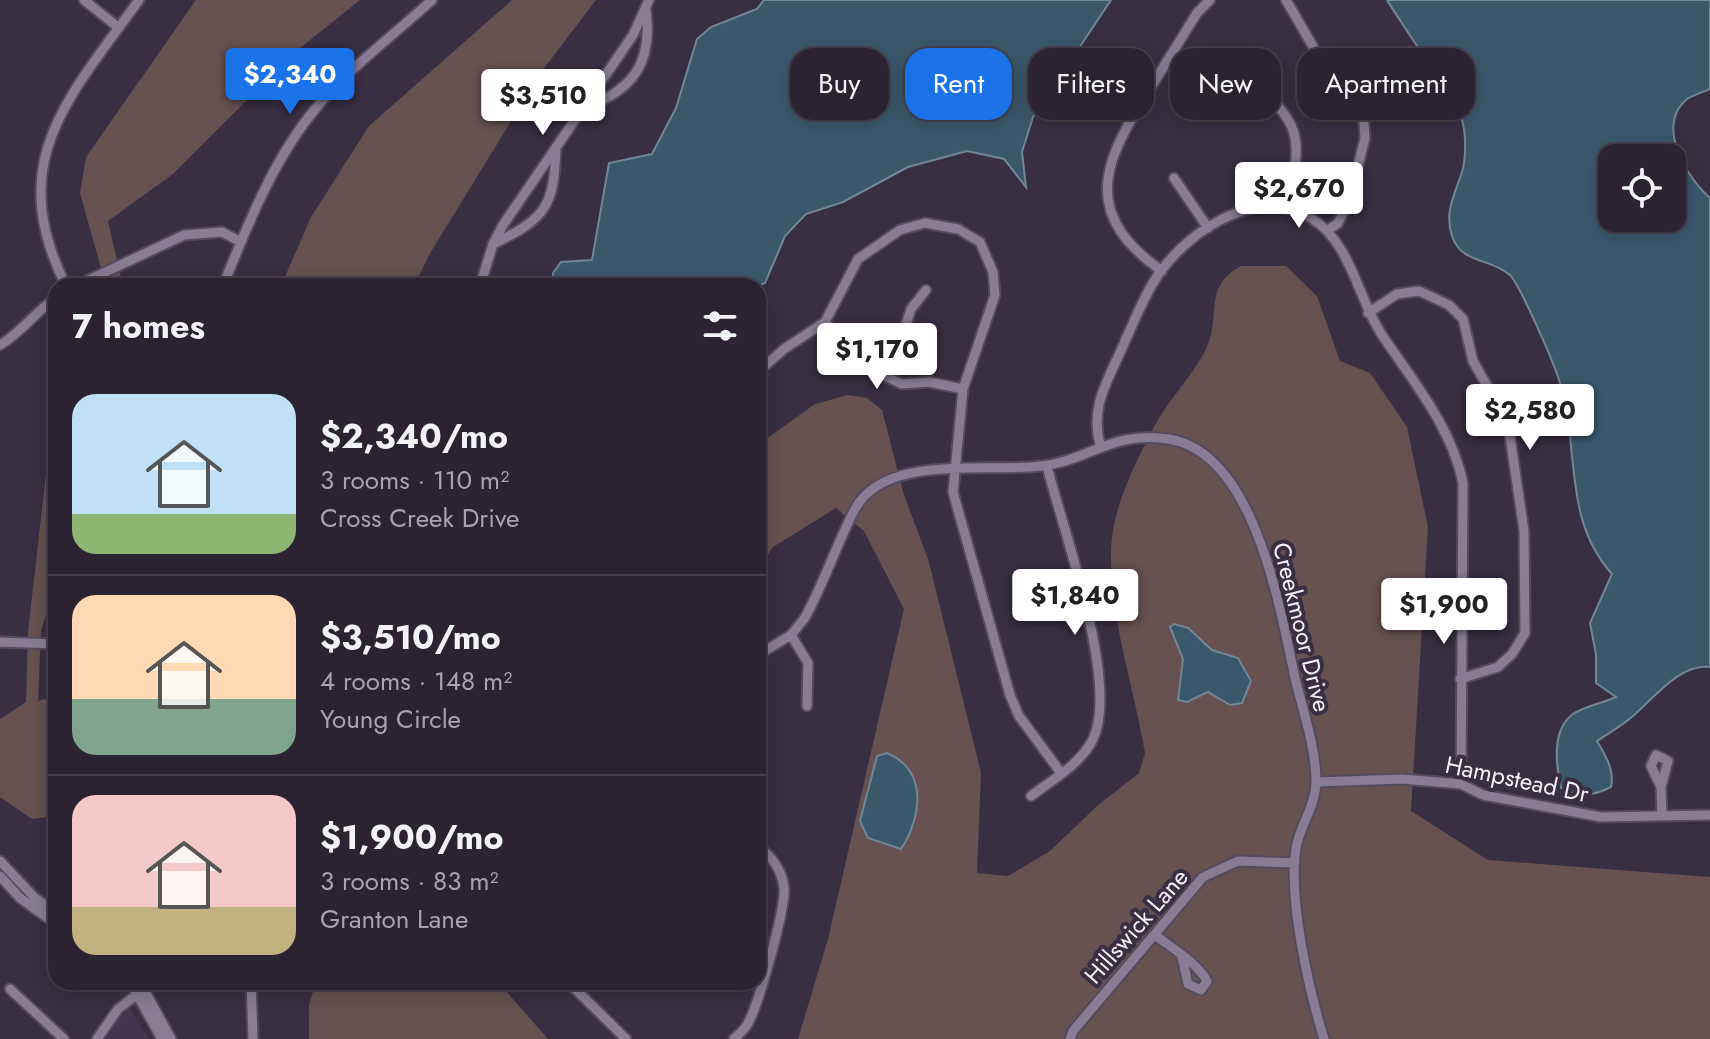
<!DOCTYPE html>
<html lang="en">
<head>
<meta charset="utf-8">
<style>
  :root { --surface:#2b2332; --page:#332b3a; --text:#f1f3f6; --muted:#a6a4ac; --line:#47404d; --accent:#1a73e8 }
  body { margin:0; font-family:Jost,sans-serif; background:var(--page); color:var(--text); height:100vh; display:flex; flex-direction:column; font-size:30px; white-space:nowrap }
  * { box-sizing:border-box; margin:0 }
  p { font-size:26px; color:var(--muted) }
  .icon { flex:none; width:44px; height:44px; fill:none; stroke:currentColor; stroke-width:2; stroke-linecap:round; stroke-linejoin:round }
  .map { position:relative; flex:1; overflow:hidden }
  .details { position:absolute; left:48px; top:278px; width:718px; height:712px; display:flex; flex-direction:column; background:var(--surface); border-radius:24px; box-shadow:0 4px 20px #0003,0 0 0 2px var(--line) }
  .details>* { flex:none }
  .banner { position:absolute; left:790px; top:48px; width:760px; height:72px; display:flex; gap:16px }
  .fabs { position:absolute; left:1598px; top:144px; display:grid; gap:16px }
  .fabs a { display:grid; place-items:center; width:88px; height:88px; border-radius:16px; background:var(--surface); box-shadow:0 4px 20px #0003,0 0 0 2px var(--line); font-size:40px }
  .price { position:absolute; translate:-50% -68px; padding:0 18px; border-radius:8px; background:#fff; color:#222; font-size:26px; line-height:52px; filter:drop-shadow(0 2px 4px #0008) }
  .price::after { content:''; position:absolute; left:50%; top:48px; width:24px; height:18px; margin-left:-12px; background:inherit; clip-path:polygon(0 0,100% 0,50% 100%) }
  .price.on { background:var(--accent); color:#fff }
  ul { padding:0; list-style:none }
  li { display:flex; align-items:center; gap:24px; height:200px; padding:0 24px }
  li+li { border-top:2px solid var(--line) }
  li span { display:grid; place-items:center; flex:none; width:224px; height:160px; border-radius:24px; color:#555 }
  li>.icon { margin-inline-start:auto }
  span .icon { width:96px; height:96px; fill:#fffc; stroke-width:1 }
  li b { font-size:34px }
  h2 { display:flex; justify-content:space-between; align-items:center; height:96px; padding:0 24px; font-size:34px }
  .tag { padding:0 28px; border-radius:24px; background:var(--surface); box-shadow:0 4px 20px #0003,0 0 0 2px var(--line); font-size:28px; line-height:72px }
  .tag.on { background:var(--accent); color:#fff }
  .map>svg:first-child { display:block }
  .built { fill:#433650 }
  .green { fill:#675151 }
  .water { fill:#3b586b; stroke:#738697; stroke-width:2; fill-rule:evenodd }
  .lines { fill:none; stroke-linecap:round; stroke-linejoin:round }
  .minor-casing { stroke:#544b5c; stroke-width:13 }
  .minor { stroke:#887d94; stroke-width:9 }
  .labels { text-anchor:middle; dominant-baseline:central; stroke-width:8; stroke-linejoin:round; paint-order:stroke }
  .street-label { font-size:24px; fill:#f7f1fe; stroke:#392f43 }
</style>
</head>
<body>
<div class="map">
<svg width="1710" height="1039" viewBox="0 0 1710 1039">
  <rect width="100%" height="100%" fill="#392f43"/>
  <path class="built" d="M130,1009L149,1039H106L119,1018Z"/>
  <path class="green" d="M196,0H360L294,53L173,174L108,221L123,286H106L80,193L86,157Z
    M512,0H596L542,71L429,255L414,286H281L311,217L369,126Z
    M1241,266H1286L1317,296L1340,361L1370,373L1407,427L1428,527L1411,811L1488,860L1710,877V1039H798L828,939L904,609L864,531L836,508L773,547L758,570V445L815,404L848,395L867,398L882,410L903,492L929,562L981,773L977,873L1008,876L1050,851L1097,806L1139,773L1145,753C1134,686 1109,617 1111,548C1113,506 1135,464 1154,427C1168,400 1191,378 1205,351C1223,317 1201,288 1241,266Z
    M56,386V595L52,596L41,631L38,701L56,696V816L32,819L0,797V719L26,702L28,632Z
    M316,982H498L548,1039H309V1005Z"/>
  <path class="water" d="M764,0H1111L1033,117L1022,152L1026,187L1004,159L967,151L908,167L843,202L806,214L785,236L765,283L758,286H554L553,273L561,262L592,260L609,163L652,154L676,108L697,39L711,27L757,9Z
    M1387,0H1710V89C1703,92 1693,95 1687,99C1655,126 1687,178 1710,198V667C1680,663 1654,698 1633,716C1623,725 1609,733 1597,741C1605,755 1615,770 1611,787C1594,796 1578,798 1561,788C1556,765 1551,730 1573,714C1585,706 1603,703 1616,697L1596,683V654L1590,623L1612,574C1560,516 1582,443 1557,374C1551,357 1520,285 1510,275C1491,258 1461,264 1452,236C1444,212 1455,194 1462,172C1466,160 1466,137 1463,124C1461,108 1400,22 1387,0ZM1672,158V218H1612V158Z
    M1174,624L1188,628L1212,650L1238,658L1251,681L1242,703L1230,705L1208,692L1187,702L1178,700L1183,659L1170,627Z
    M887,753C929,771 921,819 901,849L868,838L860,821L877,756Z"/>
  <g class="lines">
    <g class="minor-casing">
      <path id="minor" d="M84,0L119,28
        M1286,0L1315,50L1358,95L1363,110L1365,138L1349,201L1338,223L1327,231
        M1245,73C1301,126 1305,132 1286,208
        M582,108C632,92 653,64 646,10
        M1174,178L1208,228
        M493,244C547,218 554,206 556,147
        M1162,271C1084,216 1100,167 1145,97C1162,69 1180,41 1197,13L1210,0
        M66,286C4,161 68,99 139,0
        M76,286L184,235L222,232L241,242
        M223,286C247,226 274,158 316,108C349,68 394,35 432,0
        M480,286L493,244L503,225L633,35L649,0
        M1368,313L1397,294L1419,291L1449,305L1463,319L1473,361L1508,423L1524,531L1525,633L1512,654L1498,667L1460,679
        M825,322L864,361L887,377L902,384L929,382L963,389
        M0,345C22,332 35,312 56,298
        M874,368L903,334L911,309L926,290
        M758,372L784,349L825,322L858,259L900,230L925,223L958,229L980,242L993,272L995,295L963,389L953,492L1010,695L1019,716L1061,773
        M1100,445C1090,406 1107,383 1122,348C1134,322 1144,295 1160,272C1193,228 1257,186 1311,218C1351,242 1358,299 1382,335C1413,381 1452,428 1463,483L1461,784
        M791,635L808,663L807,706
        M0,642L56,644
        M758,655L791,635L804,619C824,584 836,545 855,509C885,453 988,473 1041,466C1088,461 1113,430 1169,439C1255,453 1280,609 1295,678C1303,711 1315,745 1316,779C1317,804 1300,825 1296,848C1288,899 1309,990 1324,1039
        M1316,782L1402,779L1461,784L1483,795L1601,817L1710,815
        M1661,787L1651,766L1656,755L1668,761L1661,787L1662,816
        M1031,796C1052,780 1081,764 1093,739C1120,683 1062,528 1047,466
        M0,861L35,898L56,912
        M0,876L20,898L56,924
        M1155,935C1171,948 1197,962 1207,981L1201,990L1188,984L1182,957
        M130,982L162,1039
        M140,982L171,1039
        M251,982L253,1039
        M568,982L626,1039
        M10,989L64,1039
        M97,1039L118,1009L153,982
        M734,1039C738,1035 744,1030 747,1025C758,1007 786,908 784,887C781,869 773,857 758,847
        M1070,1039L1073,1031L1203,877L1238,861L1295,863"/>
    </g>
    <use href="#minor" class="minor"/>
  </g>
  <g class="labels">
    <g class="street-label">
      <text transform="translate(1302 627) rotate(76)">Creekmoor Drive</text>
      <text transform="translate(1517 779) rotate(12)">Hampstead Dr</text>
      <text transform="translate(1136 926) rotate(-49)">Hillswick Lane</text>
    </g>
  </g>
</svg>
<div class="fabs">
<a><svg class="icon" aria-label="locate" viewBox="0 0 24 24"><circle cx="12" cy="12" r="6"/><path d="M12 2v4M12 18v4M2 12h4M18 12h4"/></svg></a>
</div>
<b class="price on" style="left:290px;top:116px">$2,340</b>
<b class="price" style="left:543px;top:137px">$3,510</b>
<b class="price" style="left:1299px;top:230px">$2,670</b>
<b class="price" style="left:877px;top:391px">$1,170</b>
<b class="price" style="left:1530px;top:452px">$2,580</b>
<b class="price" style="left:1075px;top:637px">$1,840</b>
<b class="price" style="left:1444px;top:646px">$1,900</b>
<div class="banner">
<a class="tag">Buy</a>
<a class="tag on">Rent</a>
<a class="tag">Filters</a>
<a class="tag">New</a>
<a class="tag">Apartment</a>
</div>
<section class="details">
<h2>7 homes<svg class="icon" aria-label="filters" viewBox="0 0 24 24"><path d="M4 7h16M4 17h16"/><circle cx="9" cy="7" r="2"/><circle cx="15" cy="17" r="2"/></svg></h2>
<ul>
<li><span style="background:linear-gradient(#bfe0f5 75%,#8fb573 0)"><svg class="icon" aria-label="home" viewBox="0 0 24 24"><path d="M3 11l9-7 9 7M6 9v11h12V9"/></svg></span><div><b>$2,340/mo</b><p>3 rooms · 110 m²</p><p>Cross Creek Drive</p></div></li>
<li><span style="background:linear-gradient(#ffd9b3 65%,#7fa58c 0)"><svg class="icon" aria-label="home" viewBox="0 0 24 24"><path d="M3 11l9-7 9 7M6 9v11h12V9"/></svg></span><div><b>$3,510/mo</b><p>4 rooms · 148 m²</p><p>Young Circle</p></div></li>
<li><span style="background:linear-gradient(#f6c9c9 70%,#c2b280 0)"><svg class="icon" aria-label="home" viewBox="0 0 24 24"><path d="M3 11l9-7 9 7M6 9v11h12V9"/></svg></span><div><b>$1,900/mo</b><p>3 rooms · 83 m²</p><p>Granton Lane</p></div></li>
</ul>
</section>
</div>
</body>
</html>
